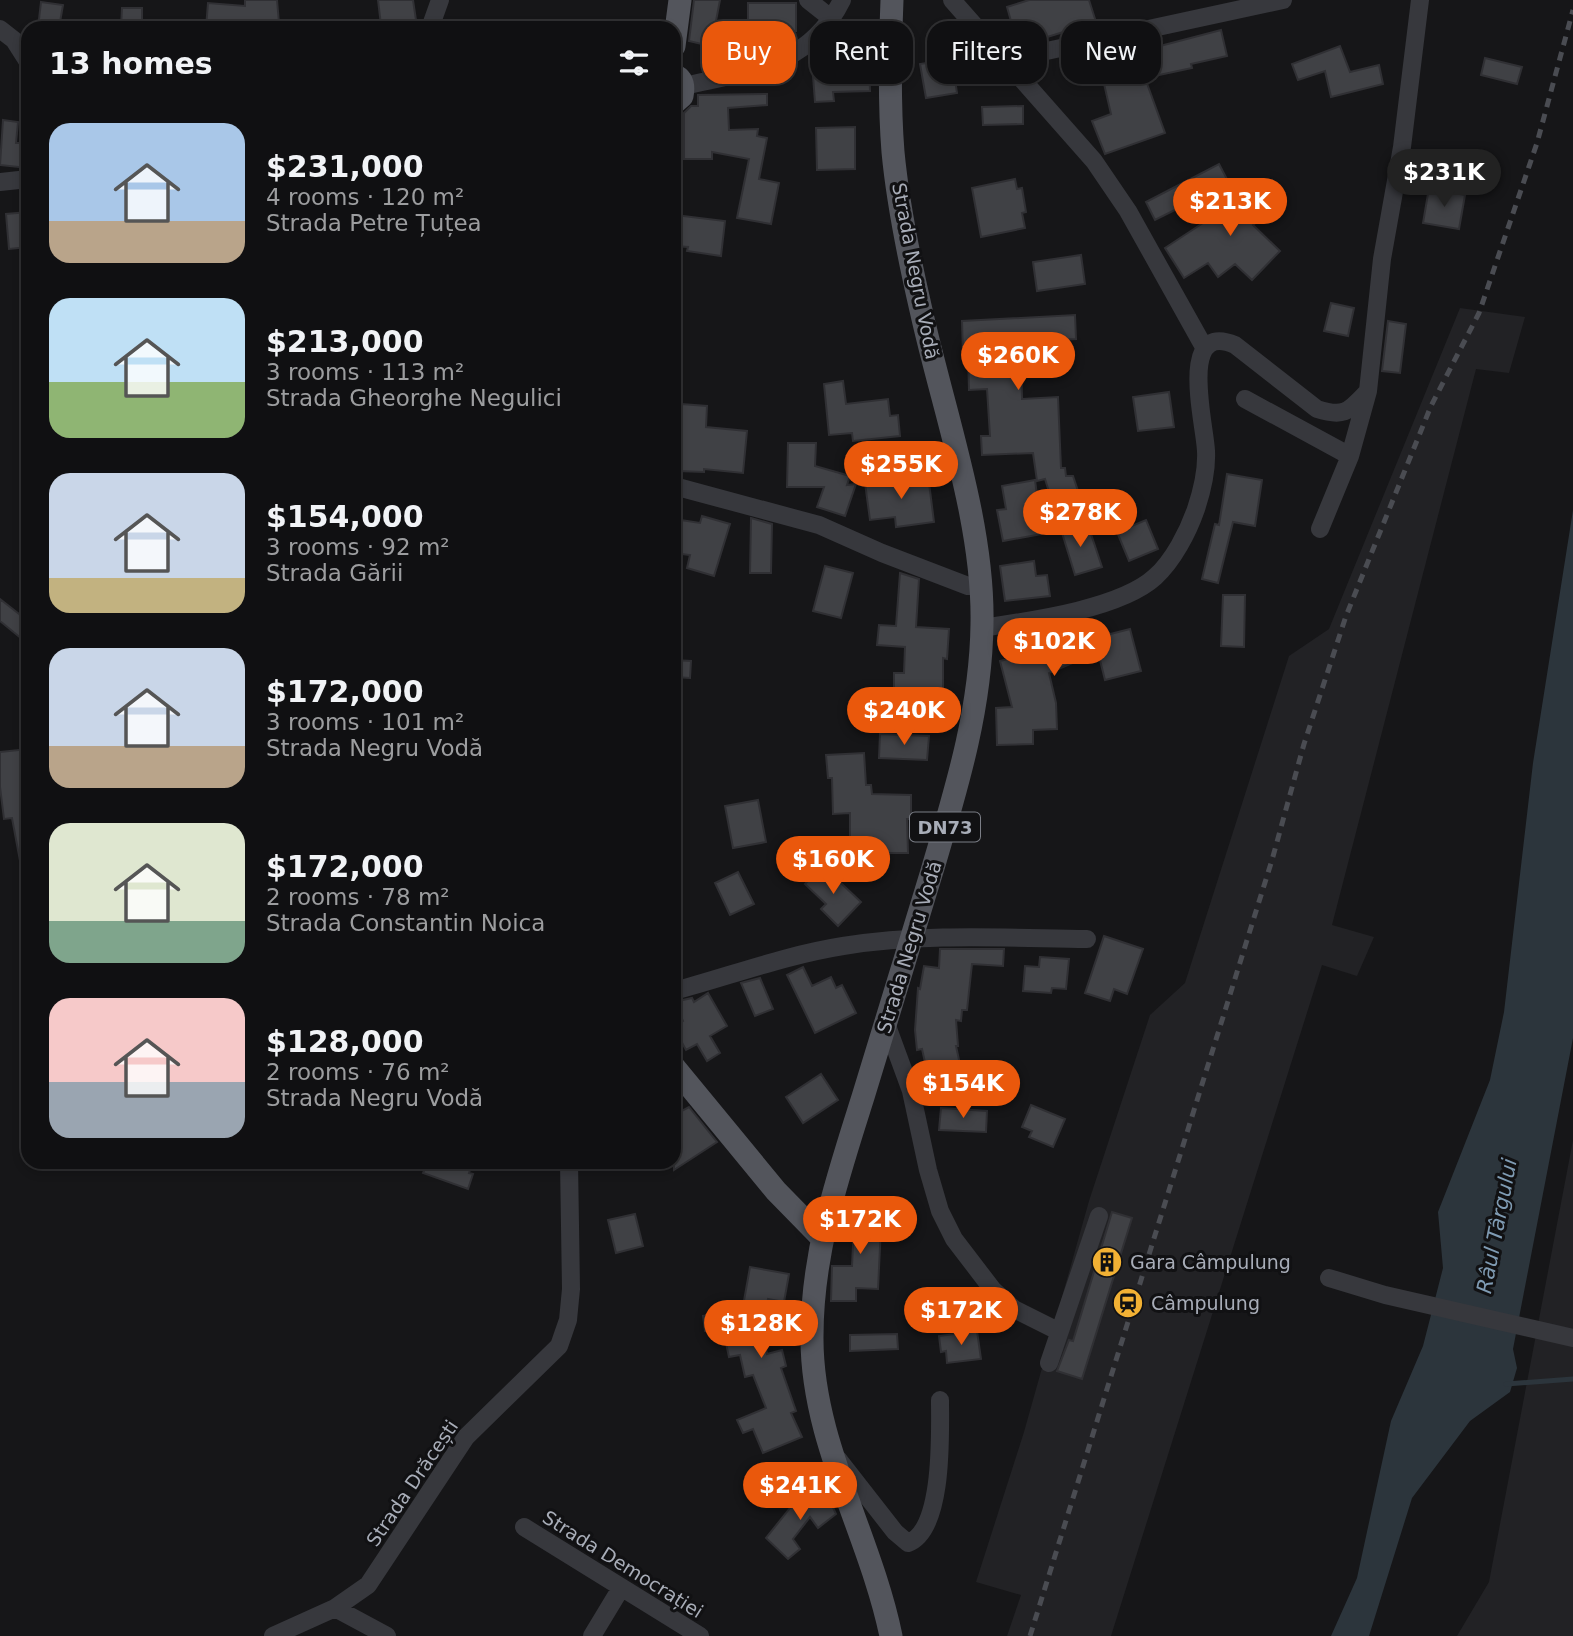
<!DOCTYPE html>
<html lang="en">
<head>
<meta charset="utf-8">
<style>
  :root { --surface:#101012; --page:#19191b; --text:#f1f3f6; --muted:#9c9d9f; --line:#303032; --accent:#ea580c }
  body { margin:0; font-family:"DejaVu Sans",sans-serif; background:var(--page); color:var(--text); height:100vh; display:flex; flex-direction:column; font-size:26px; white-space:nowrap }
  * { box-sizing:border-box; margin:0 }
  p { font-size:23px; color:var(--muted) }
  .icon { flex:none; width:38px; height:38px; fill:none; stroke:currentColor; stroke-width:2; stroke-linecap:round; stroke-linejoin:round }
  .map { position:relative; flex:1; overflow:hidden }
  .sheet { position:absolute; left:21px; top:21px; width:660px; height:1148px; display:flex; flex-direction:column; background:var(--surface); border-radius:21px; box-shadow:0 4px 10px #0003,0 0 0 2px var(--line) }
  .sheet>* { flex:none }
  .top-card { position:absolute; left:702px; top:21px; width:665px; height:63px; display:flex; gap:14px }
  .price { position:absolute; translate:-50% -60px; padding:0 16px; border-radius:24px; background:var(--accent); color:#fff; font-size:23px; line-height:46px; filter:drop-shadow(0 2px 4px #0008) }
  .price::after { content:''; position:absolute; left:50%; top:42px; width:21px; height:16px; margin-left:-10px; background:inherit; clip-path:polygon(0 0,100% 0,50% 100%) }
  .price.selected { background:#222; color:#fff }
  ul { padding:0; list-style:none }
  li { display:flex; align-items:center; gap:21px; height:175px; padding:0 28px }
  li span { display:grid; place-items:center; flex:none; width:196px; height:140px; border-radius:21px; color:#555 }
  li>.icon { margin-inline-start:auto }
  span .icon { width:84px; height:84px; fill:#fffc; stroke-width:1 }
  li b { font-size:30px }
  h2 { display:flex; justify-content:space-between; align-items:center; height:84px; padding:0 28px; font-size:30px }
  .tag { padding:0 24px; border-radius:21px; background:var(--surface); box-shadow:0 4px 10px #0003,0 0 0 2px var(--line); font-size:24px; line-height:63px }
  .tag.selected { background:var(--accent); color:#fff }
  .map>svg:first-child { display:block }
  .built { fill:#222225 }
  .water { fill:#2c353c }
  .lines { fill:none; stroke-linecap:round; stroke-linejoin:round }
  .stream { stroke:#2c353c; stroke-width:5 }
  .building { fill:#404145; stroke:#303034; stroke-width:2 }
  .minor { stroke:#37383d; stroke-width:18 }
  .major { stroke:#53555c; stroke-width:23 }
  .rail { stroke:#4a4c52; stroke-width:5; stroke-dasharray:9 7; stroke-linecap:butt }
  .labels { text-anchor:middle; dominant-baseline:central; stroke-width:6; stroke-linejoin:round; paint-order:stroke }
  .shield { fill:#111113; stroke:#7b7e86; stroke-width:2 }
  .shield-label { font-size:18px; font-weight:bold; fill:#a8adb8 }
  .street-label { font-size:19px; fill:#a8adb8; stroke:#111113 }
  .poi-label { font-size:19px; fill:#a8adb8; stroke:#111113; text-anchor:start }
  .water-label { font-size:21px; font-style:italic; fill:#7f9bb3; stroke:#111113 }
</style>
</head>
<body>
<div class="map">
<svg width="1573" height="1636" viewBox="0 0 1573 1636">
  <rect width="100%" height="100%" fill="#161618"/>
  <path class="built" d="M1460,308L1525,317L1509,373L1476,369L1332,925L1374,937L1357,976L1322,965L1111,1636H1007L1021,1595L976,1582L1024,1432L1089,1201L1150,1015L1185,983L1289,656L1329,629Z
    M1573,1140V1636H1457L1489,1582Z"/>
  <path class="water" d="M1573,510V1038L1513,1349L1517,1368L1510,1392L1470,1421L1412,1498L1369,1636H1331L1357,1578L1391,1421L1423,1346L1443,1268L1438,1212L1490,1080L1504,1012L1533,763Z"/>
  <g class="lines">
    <path class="stream" d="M1506,1384L1573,1379"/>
  </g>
  <path class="building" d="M245,0H277L279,23L235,28H206L208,3L245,6Z
    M378,0H413L416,20L381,25Z
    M694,0H720L716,21L728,24L721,58L704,55L706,45L689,41Z
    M1029,0H1089L1096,22L1018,46L1007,7Z
    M41,2L63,5L59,28H38Z
    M748,3H796V31H760V21H748Z
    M122,8H142V28H121Z
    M1221,30L1227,56L1191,64L1192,68L1145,78L1165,133L1105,154L1092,121L1111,114L1099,62Z
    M1340,46L1350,72L1379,65L1383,84L1331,97L1325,71L1298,80L1292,64Z
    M846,57H869L870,91L833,92L834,101L815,102L812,63L846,61Z
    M1485,58L1522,67L1517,84L1481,75Z
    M952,59L957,93L926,98L920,64Z
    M767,94V105L728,108L729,130L758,129L757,136L767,138L759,179L779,183L771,224L737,218L749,159L712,152V159H684V113L691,106H698V95Z
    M1023,106V124L983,125L982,107Z
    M3,120L18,122L16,143H28V168L0,165Z
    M855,127V169L817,170L816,128Z
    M1219,164L1229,183L1155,220L1146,202Z
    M1015,179L1017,189L1022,188L1026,212L1022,213L1025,228L981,237L972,188Z
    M1272,180L1282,201L1255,214L1259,220L1253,225L1280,251L1252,280L1235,264L1218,277L1208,263L1184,278L1165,248L1256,188Z
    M1429,188L1465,195L1459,229L1423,223Z
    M28,212V247L9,249L6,214Z
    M675,215L725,221L721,256L687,251L688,247L674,246Z
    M1081,255L1085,284L1037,291L1033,262Z
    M1331,303L1354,308L1348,336L1324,331Z
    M1075,315L1076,339L1023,342L1024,351H1021L1022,399L1058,397L1061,468H1065L1066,476H1073L1078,491L1050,495L1045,479L1037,481L1033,453L982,455L981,436H990L987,389L969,390L968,354H963L962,321Z
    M1388,321L1406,324L1400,373L1382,371Z
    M843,381L846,404L888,399L890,416L898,415L900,436L853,441L852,433L829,435L824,384Z
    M1169,392L1174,427L1138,431L1133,397Z
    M681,404L707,406L706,427L747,431L743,473L704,469V472L678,471Z
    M788,443H816L815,466L850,476L847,485L856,484L845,516L817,507L824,487H787Z
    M1227,474L1262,480L1255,526L1233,522L1218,583L1202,579L1215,524L1219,525Z
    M928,475L934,522L896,527L895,517L870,520L865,483Z
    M1035,480L1042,534L1003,541L997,510L1006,509L1002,486Z
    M702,516L730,524L714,576L687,568L690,555L674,553V519L700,523Z
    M751,518L772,524L771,573H750Z
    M1072,519L1077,536L1090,531L1102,567L1075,575L1059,523Z
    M1146,520L1158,549L1129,561L1117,532Z
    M1034,561L1036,576L1047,575L1050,596L1005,601L1000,566Z
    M825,566L853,573L841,618L813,611Z
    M900,573L919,579L916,627L949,629L947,659L943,658V711L908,710V689H894V673H904L905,647L877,645L879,625L896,626Z
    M1223,595H1245L1244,647L1221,646Z
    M0,599L28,621V644L0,621Z
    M1076,623L1083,641L1130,629L1141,671L1105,680L1098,652L1049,673L1056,703L1057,729L1033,730V744L997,745L996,708L1012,707L1000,661L1039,651L1033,635Z
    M674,660L691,661L690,678L674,677Z
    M880,734L929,736L927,760L879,758Z
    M28,749V865L21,866L12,818L4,819L0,787V752Z
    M864,753L866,785H871L872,794L911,795V819H907L908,853H850V813L833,814L832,778H828L826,755Z
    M758,800L766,842L733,848L725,806Z
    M823,866L861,902L838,926L821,909L826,904L805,884Z
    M738,872L754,904L730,915L715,883Z
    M1104,936L1143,949L1127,994L1114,989L1110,1001L1085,993Z
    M940,949H1004L1003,966L972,964L967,1010H962L961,1021L956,1020L958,1046H956L961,1069L928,1076L922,1049L917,1050L915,1030L918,988L920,989L924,966L939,968Z
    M1040,957L1069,959L1066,989L1052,988L1051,993L1023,991L1025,966L1039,967Z
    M803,967L812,986L831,977L836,988L842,985L856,1013L815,1033L787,975Z
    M760,978L773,1009L755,1016L741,983Z
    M708,993L727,1026L710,1036L720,1053L707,1061L697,1044L686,1050L674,1028L683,1021L674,1002L692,998L694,1002Z
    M821,1074L838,1100L803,1123L786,1097Z
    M1031,1105L1065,1119L1053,1147L1029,1137L1032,1131L1022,1127Z
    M689,1107L717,1142L674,1170V1115Z
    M941,1108L987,1111L986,1132L939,1130Z
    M428,1162H473L469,1173L473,1174L468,1189L423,1173Z
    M855,1204L882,1206L878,1289L856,1288V1301H831L832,1266H852Z
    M1112,1212L1132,1218L1082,1379L1057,1371L1069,1340L1073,1341Z
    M635,1214L643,1246L616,1253L608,1220Z
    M750,1267L789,1274L784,1302L768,1299L767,1306L758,1304L767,1354L782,1350L786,1366L781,1368L796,1411L791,1413L802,1437L763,1453L753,1429L743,1433L737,1420L766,1408L753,1375L745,1377L740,1355L729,1357L723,1329L705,1331L703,1316L742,1312Z
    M977,1331L981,1359L947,1363L946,1351L941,1352L939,1336Z
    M897,1334L898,1349L850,1351V1335Z
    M825,1490L836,1514L818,1528L810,1517L793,1539L800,1549L788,1559L766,1538L790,1508Z"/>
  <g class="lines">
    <path class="minor" d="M808,0L832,19
      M952,0L1094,161L1128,211L1204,347
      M430,28L440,0
      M0,29L14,40L28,62
      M1005,60L1283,0
      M684,86C749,71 809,67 842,0
      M0,182L28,179
      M1245,399L1350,456
      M674,486L819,525L882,553L968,586H982
      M1320,529L1350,456L1368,391
      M982,628C1029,621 1120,609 1155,577C1173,561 1188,532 1196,509C1202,491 1207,470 1206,451C1205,424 1177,320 1235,345L1317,409C1345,418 1349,411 1368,391L1382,259L1402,147L1420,0
      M674,991C730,976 786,955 843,946C924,933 1006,938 1087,939
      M886,1023L911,1091L928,1170L940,1211L954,1239L993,1290L1014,1309L1058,1331
      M1329,1278L1385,1295L1573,1338
      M1049,1363L1099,1216
      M838,1459L895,1532L908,1543C944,1530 940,1432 940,1400
      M524,1527L700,1636
      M335,1608L387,1636
      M273,1636L335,1608L368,1585L466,1437L559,1346L568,1320L571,1289L569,1162
      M592,1636L621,1588"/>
    <path class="major" d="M674,46L680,0
      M674,75C683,79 684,86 682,96L674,103
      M674,1067L776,1191L821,1237
      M891,1636C870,1534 811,1441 812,1336C812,1252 838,1176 863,1097C886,1022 909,947 932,871C956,790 981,710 982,624C984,522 943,410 921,310C909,258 898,205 893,152C889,102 890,50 892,0"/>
    <path class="rail" d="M1030,1636L1272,860L1304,744L1346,616L1431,406L1479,313L1537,143L1573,10"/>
  </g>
  <defs>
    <g id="building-disc" transform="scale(1.575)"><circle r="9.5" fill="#f2b134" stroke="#111113"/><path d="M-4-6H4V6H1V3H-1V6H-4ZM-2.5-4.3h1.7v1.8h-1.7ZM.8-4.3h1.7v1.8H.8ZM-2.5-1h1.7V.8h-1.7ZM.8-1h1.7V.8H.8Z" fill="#111"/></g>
    <g id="station-disc" transform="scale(1.575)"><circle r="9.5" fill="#f2b134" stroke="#111113"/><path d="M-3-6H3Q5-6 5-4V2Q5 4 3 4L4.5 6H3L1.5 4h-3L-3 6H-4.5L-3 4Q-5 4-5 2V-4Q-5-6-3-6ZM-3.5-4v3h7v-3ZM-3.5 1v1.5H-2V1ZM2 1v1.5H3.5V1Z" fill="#111"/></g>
  </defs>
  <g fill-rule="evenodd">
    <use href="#building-disc" x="1107" y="1262"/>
    <use href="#station-disc" x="1128" y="1303"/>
  </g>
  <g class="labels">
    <rect class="shield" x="910" y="812.5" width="70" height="29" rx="5"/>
    <g class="shield-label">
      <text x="945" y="827">DN73</text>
    </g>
    <g class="street-label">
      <text transform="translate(916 271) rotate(79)">Strada Negru Vodă</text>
      <text transform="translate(909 947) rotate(-73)">Strada Negru Vodă</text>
      <text transform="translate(412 1483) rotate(-56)">Strada Drăcești</text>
      <text transform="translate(623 1564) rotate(32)">Strada Democrației</text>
    </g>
    <g class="poi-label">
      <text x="1130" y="1262">Gara Câmpulung</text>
      <text x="1151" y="1303">Câmpulung</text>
    </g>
    <g class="water-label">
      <text transform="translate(1497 1226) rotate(-79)">Râul Târgului</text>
    </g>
  </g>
</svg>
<b class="price selected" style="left:1444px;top:209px">$231K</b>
<b class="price" style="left:1230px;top:238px">$213K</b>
<b class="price" style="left:1018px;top:392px">$260K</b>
<b class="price" style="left:901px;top:501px">$255K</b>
<b class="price" style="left:1080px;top:549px">$278K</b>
<b class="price" style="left:1054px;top:678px">$102K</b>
<b class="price" style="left:904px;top:747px">$240K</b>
<b class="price" style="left:833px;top:896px">$160K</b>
<b class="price" style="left:963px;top:1120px">$154K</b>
<b class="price" style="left:860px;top:1256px">$172K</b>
<b class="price" style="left:961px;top:1347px">$172K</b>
<b class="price" style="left:761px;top:1360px">$128K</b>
<b class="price" style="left:800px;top:1522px">$241K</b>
<div class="top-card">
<a class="tag selected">Buy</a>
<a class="tag">Rent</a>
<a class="tag">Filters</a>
<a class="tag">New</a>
</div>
<section class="sheet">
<h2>13 homes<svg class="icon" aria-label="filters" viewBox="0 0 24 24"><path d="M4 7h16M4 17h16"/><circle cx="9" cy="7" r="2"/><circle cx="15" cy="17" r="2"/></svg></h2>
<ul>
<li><span style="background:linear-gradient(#a9c7e8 70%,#b9a48a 0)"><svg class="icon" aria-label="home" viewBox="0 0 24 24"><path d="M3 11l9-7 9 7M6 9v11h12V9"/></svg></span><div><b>$231,000</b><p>4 rooms · 120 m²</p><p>Strada Petre Țuțea</p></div></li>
<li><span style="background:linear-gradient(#bfe0f5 60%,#8fb573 0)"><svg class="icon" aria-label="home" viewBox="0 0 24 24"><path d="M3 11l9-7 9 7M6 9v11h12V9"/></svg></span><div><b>$213,000</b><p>3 rooms · 113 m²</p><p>Strada Gheorghe Negulici</p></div></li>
<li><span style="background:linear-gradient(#c9d6e8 75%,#c2b280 0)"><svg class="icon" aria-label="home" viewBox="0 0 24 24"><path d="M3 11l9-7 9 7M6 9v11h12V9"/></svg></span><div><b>$154,000</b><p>3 rooms · 92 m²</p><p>Strada Gării</p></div></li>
<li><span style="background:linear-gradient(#c9d6e8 70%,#b9a48a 0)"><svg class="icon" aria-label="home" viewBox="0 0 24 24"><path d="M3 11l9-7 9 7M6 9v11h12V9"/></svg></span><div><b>$172,000</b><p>3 rooms · 101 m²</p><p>Strada Negru Vodă</p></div></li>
<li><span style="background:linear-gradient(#dfe7d0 70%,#7fa58c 0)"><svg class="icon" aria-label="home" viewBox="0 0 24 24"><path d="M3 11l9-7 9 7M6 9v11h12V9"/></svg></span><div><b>$172,000</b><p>2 rooms · 78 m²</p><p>Strada Constantin Noica</p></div></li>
<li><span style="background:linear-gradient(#f6c9c9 60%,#9aa5b1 0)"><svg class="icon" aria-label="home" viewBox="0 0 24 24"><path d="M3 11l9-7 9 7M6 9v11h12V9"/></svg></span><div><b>$128,000</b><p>2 rooms · 76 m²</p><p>Strada Negru Vodă</p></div></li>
</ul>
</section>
</div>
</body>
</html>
